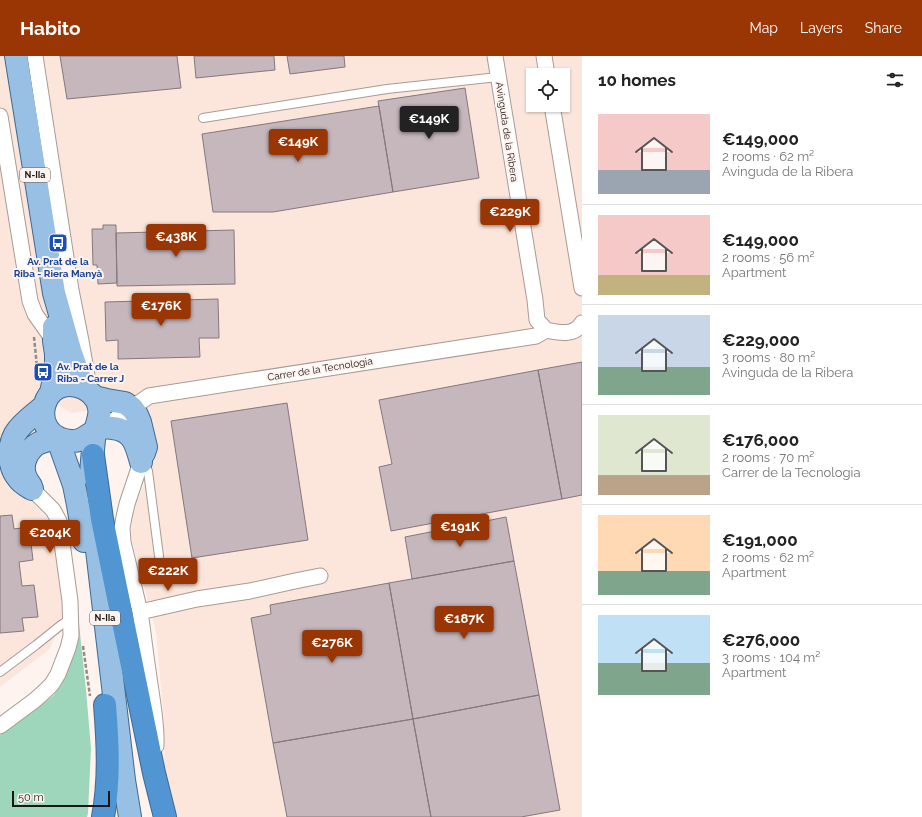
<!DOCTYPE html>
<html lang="en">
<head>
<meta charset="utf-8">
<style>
  :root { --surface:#fff; --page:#f2f2f2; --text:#222; --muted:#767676; --line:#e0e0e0; --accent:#9a3603 }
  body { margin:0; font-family:Raleway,sans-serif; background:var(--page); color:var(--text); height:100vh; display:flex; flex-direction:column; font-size:15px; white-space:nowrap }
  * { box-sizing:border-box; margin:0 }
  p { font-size:13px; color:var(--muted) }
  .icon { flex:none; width:22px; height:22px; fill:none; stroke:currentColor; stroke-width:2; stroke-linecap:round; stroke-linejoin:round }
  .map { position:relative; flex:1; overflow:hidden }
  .drawer { display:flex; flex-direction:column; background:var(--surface); width:340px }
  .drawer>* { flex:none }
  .buttons { position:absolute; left:526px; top:12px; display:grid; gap:8px }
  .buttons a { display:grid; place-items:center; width:44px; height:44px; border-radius:0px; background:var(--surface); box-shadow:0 1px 3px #0004; font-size:20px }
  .scale { position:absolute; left:12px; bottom:10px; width:98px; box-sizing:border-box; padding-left:4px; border:2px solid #1c1715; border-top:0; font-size:11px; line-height:14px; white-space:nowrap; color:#1c1715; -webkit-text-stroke:3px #fef3ee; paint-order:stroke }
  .price { position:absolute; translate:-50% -34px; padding:0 9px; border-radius:4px; background:var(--accent); color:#fff; font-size:13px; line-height:26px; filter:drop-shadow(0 1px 2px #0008) }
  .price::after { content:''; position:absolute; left:50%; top:24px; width:12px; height:9px; margin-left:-6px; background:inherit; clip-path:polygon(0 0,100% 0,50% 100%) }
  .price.on { background:#222; color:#fff }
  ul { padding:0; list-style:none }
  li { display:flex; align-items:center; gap:12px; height:100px; padding:0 16px }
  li+li { border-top:1px solid var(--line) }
  li span { display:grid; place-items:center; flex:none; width:112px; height:80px; border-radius:0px; color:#555 }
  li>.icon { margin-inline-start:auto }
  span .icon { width:48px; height:48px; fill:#fffc; stroke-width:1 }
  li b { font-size:17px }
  h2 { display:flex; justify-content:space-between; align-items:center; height:48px; padding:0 16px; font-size:17px }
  header { display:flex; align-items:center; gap:24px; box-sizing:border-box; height:56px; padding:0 20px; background:var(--accent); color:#fff }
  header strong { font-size:19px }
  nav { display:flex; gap:22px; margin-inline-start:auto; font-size:14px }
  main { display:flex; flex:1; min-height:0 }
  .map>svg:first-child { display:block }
  .built { fill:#fce6dc; fill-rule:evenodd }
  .green { fill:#9ed6bb }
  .building { fill:#c5b7bc; stroke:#84777d }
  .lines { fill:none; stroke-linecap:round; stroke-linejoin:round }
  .lane-casing { stroke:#a89b95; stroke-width:10 }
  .street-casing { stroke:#a89b95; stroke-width:17 }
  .primary-casing { stroke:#3e6a90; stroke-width:24 }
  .highway-casing { stroke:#3e6a90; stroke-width:24 }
  .path { stroke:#938b87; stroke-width:2.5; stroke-dasharray:4 2; stroke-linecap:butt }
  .lane { stroke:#fff; stroke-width:8 }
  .street { stroke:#fff; stroke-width:15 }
  .primary { stroke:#97c0e4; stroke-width:22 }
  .highway { stroke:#5196d2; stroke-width:22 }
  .labels { text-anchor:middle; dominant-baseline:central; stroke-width:4; stroke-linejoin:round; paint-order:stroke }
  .shield { fill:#fef3ee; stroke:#605956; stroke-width:1 }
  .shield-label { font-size:9px; font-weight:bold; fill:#1c1715 }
  .street-label { font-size:10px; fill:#1c1715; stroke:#fef3ee }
  .transit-label { font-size:10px; font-weight:bold; fill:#164399; stroke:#fef3ee }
</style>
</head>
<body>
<header>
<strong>Habito</strong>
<nav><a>Map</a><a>Layers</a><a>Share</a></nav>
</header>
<main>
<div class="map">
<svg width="582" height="761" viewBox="0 0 582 761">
  <rect width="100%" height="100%" fill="#fef3ee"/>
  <path class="built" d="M0,0H582V761H177L164,716V665L156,576L131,481L132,457L153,407L143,348L71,357L38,337L26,359L7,368L6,402L31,443L51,467L63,556L50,593L0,631ZM533,19H563V49H533Z"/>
  <path class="green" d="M79,568L86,634L91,692L88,757L87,761H0V679L53,640L62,628L70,605Z"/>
  <path class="building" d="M60,0H177L181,32L67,43Z
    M194,0H274L275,14L196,22Z
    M287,0H344L345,11L290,18Z
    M465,32L479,122L393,136L378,45Z
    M379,50L393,136L273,156H213L202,78Z
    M103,169H116L117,227L98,228L97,209H93L92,173H103Z
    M234,174L235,228L117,230L116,177Z
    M218,243L219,282H199L200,301L118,303V284L106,285L105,246Z
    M582,306V439L562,443L538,314Z
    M538,314L562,443L391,475L379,411L392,408L379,344Z
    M287,347L308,484L192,502L171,365Z
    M12,459L14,473L29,471L33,504L19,506L22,530L34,529L38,561L22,562L24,575L0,577V460Z
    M506,461L514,505L412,523L405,481Z
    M514,505L539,639L413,663L389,527Z
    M389,527L413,663L273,687L251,562L271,558L270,549Z
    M539,639L560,754L521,761H431L413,663Z
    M413,663L431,761H287L273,687Z"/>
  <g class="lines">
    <g class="lane-casing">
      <path id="lane" d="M203,62L387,33L498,21
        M142,406L148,415L159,500
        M0,616L36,589L61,569L70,563"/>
    </g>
    <g class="street-casing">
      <path id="street" d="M35,0L71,234L81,285L87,320
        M495,0L535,244L537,264L546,274C559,277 575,280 582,267
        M544,0L547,19
        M552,49L582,232
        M0,60L30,245L35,258L54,285
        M103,372L149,340L536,280L546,274
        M141,406L127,448L124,461L122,472L123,486L140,556L197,543L250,535L295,525L320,520
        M140,556C143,575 145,595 148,614C151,639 157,664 156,690
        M0,670L35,644L44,636L52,628L58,618L68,592L71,580L70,545L59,465L53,454L32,433"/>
    </g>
    <g class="primary-casing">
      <path id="primary" d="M16,0L54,237L70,294L79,320L86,333
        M51,337L55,317L56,307V298L54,285V271
        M94,341L107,344L125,347L132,352L137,359L140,366L146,391L144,397
        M57,381L74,429L78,449L84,485
        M91,418C92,404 93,390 95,376C96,368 101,361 99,352C98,343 91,336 83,332C42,314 25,380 70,385C81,386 86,380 95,375C99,372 107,371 112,372C133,374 136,388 141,406
        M31,430C29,427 26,423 25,419C21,407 28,393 39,387C45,385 51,383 57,381
        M32,433C27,430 21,427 18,422C8,410 8,391 15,378C21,367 35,358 44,350
        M93,460L124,724L130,761"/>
    </g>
    <g class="highway-casing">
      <path id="highway" d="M93,399L102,463L154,717L165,761
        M103,761C110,724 108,686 105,649"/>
    </g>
    <path class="path" d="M34,281L37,311
      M83,590L90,640"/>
    <use href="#lane" class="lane"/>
    <use href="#street" class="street"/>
    <use href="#primary" class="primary"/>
    <use href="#highway" class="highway"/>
  </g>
  <defs>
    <g id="bus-square" transform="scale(1)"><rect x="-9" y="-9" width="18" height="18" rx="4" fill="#1a4fb4" stroke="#fef3ee"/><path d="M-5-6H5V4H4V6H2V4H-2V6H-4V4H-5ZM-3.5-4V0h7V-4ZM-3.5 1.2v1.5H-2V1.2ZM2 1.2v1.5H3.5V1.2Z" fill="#fff"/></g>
  </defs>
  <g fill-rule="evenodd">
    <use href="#bus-square" x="58" y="187"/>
    <use href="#bus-square" x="43" y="316"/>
  </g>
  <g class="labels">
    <g class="shield">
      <rect x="20" y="112" width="30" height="14" rx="3"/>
      <rect x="90" y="555" width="30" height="14" rx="3"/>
    </g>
    <g class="shield-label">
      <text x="35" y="119">N-IIa</text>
      <text x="105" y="562">N-IIa</text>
    </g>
    <g class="street-label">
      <text transform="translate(507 76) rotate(81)">Avinguda de la Ribera</text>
      <text transform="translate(320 313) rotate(-9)">Carrer de la Tecnologia</text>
    </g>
    <g class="transit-label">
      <text x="58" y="205">Av. Prat de la<tspan x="58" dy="12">Riba - Riera Manyà</tspan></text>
      <text x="57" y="310" text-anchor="start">Av. Prat de la<tspan x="57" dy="12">Riba - Carrer J</tspan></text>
    </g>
  </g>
</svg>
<div class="buttons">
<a><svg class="icon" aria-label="locate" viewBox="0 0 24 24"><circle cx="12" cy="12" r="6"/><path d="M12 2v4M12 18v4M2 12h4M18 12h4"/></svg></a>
</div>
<div class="scale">50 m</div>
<b class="price on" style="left:429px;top:84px">€149K</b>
<b class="price" style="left:298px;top:107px">€149K</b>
<b class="price" style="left:510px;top:177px">€229K</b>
<b class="price" style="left:176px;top:202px">€438K</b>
<b class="price" style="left:161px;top:271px">€176K</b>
<b class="price" style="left:460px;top:492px">€191K</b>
<b class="price" style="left:50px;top:498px">€204K</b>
<b class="price" style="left:168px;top:536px">€222K</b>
<b class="price" style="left:464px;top:584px">€187K</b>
<b class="price" style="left:332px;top:608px">€276K</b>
</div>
<section class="drawer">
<h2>10 homes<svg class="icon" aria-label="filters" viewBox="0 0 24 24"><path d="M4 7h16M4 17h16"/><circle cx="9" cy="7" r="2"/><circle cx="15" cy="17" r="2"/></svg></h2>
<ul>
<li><span style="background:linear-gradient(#f6c9c9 70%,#9aa5b1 0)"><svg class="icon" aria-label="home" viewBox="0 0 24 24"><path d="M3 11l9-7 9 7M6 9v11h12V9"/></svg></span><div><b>€149,000</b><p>2 rooms · 62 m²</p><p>Avinguda de la Ribera</p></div></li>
<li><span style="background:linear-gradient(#f6c9c9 75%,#c2b280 0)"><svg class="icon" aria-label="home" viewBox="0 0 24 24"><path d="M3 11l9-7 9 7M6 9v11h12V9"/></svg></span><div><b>€149,000</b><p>2 rooms · 56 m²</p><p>Apartment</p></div></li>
<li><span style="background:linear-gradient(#c9d6e8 65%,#7fa58c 0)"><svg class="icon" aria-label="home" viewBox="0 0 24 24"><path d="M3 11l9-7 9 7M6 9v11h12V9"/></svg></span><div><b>€229,000</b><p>3 rooms · 80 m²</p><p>Avinguda de la Ribera</p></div></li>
<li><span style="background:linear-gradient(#dfe7d0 75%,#b9a48a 0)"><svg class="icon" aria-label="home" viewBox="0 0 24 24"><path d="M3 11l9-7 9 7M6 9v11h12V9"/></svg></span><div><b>€176,000</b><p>2 rooms · 70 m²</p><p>Carrer de la Tecnologia</p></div></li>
<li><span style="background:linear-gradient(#ffd9b3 70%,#7fa58c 0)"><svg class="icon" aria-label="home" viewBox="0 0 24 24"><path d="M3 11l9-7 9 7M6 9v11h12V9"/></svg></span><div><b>€191,000</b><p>2 rooms · 62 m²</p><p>Apartment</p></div></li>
<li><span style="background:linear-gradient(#bfe0f5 60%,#7fa58c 0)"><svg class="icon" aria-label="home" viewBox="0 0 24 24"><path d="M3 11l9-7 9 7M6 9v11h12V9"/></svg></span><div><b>€276,000</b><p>3 rooms · 104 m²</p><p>Apartment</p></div></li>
</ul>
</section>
</main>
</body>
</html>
